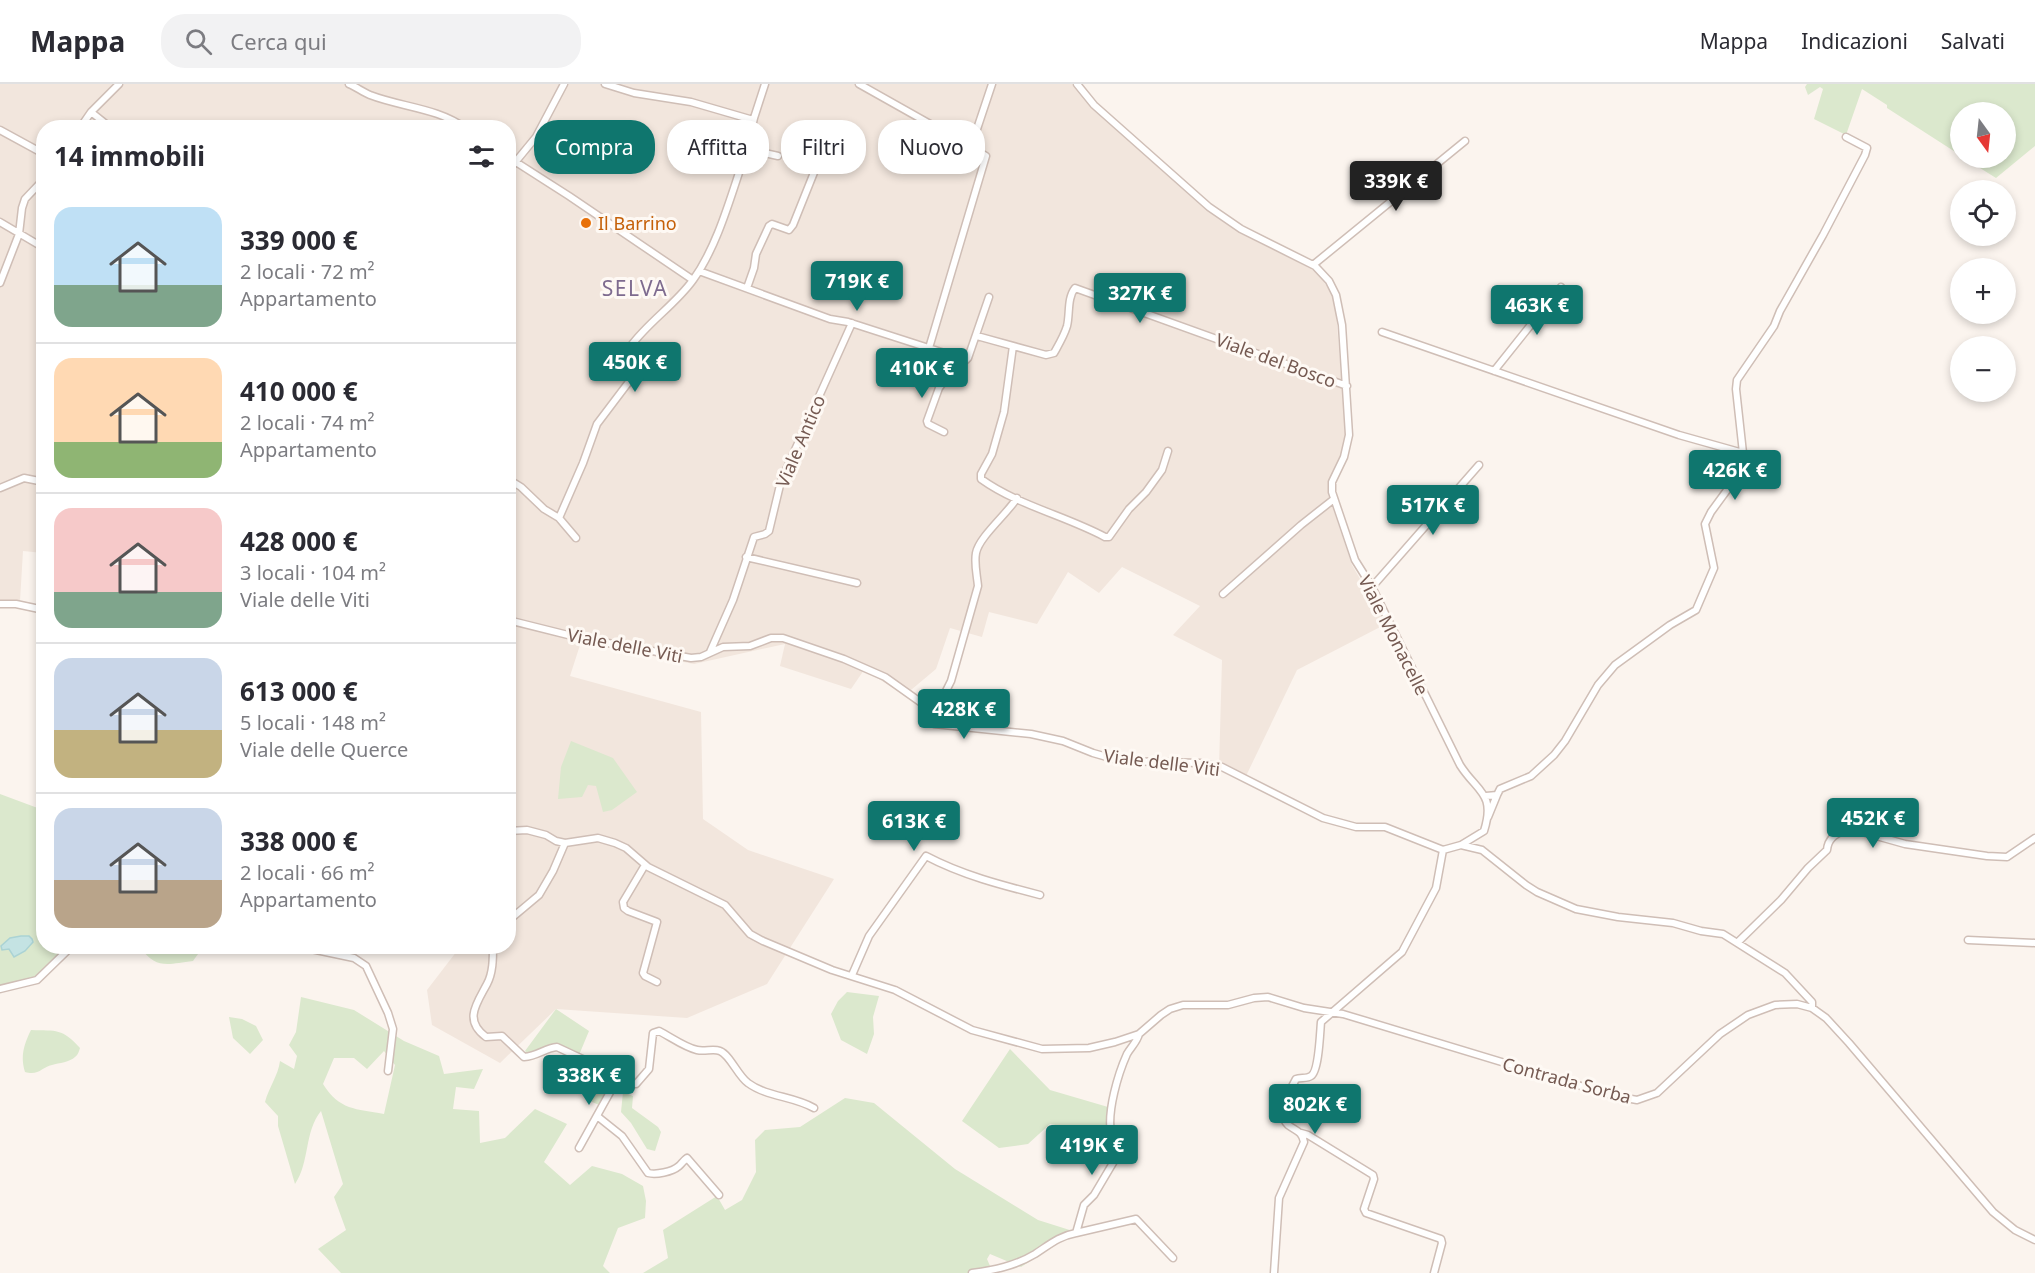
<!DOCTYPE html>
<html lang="it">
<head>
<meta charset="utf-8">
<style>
  :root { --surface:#fff; --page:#f2f2f3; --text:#2b2b33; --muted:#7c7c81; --line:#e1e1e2; --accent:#0f766e }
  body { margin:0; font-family:"Noto Sans",sans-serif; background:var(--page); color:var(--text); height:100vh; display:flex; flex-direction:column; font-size:22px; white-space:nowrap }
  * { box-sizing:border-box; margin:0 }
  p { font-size:20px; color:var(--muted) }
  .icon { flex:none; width:33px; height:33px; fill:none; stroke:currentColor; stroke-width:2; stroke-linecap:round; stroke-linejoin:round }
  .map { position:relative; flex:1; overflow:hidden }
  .details { position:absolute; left:36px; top:36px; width:480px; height:834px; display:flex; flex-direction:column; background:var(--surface); border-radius:24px; box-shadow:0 3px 9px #0003 }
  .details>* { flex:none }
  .top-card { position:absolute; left:534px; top:36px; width:570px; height:54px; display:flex; gap:12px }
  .needle { width:39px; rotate:165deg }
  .controls { position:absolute; left:1950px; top:18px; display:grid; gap:12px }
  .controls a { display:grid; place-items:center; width:66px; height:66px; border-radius:50%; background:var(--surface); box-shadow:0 3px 9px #0003; font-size:30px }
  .price { position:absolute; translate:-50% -51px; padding:0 14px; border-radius:6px; background:var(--accent); color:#fff; font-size:20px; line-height:39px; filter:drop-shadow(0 2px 3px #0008) }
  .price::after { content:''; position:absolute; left:50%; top:36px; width:18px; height:14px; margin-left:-9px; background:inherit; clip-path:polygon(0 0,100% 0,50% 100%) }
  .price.active { background:#222; color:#fff }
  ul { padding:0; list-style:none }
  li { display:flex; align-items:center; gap:18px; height:150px; padding:0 18px }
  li+li { border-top:2px solid var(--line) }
  li span { display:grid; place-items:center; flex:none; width:168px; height:120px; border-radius:18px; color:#555 }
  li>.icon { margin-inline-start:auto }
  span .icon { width:72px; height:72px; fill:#fffc; stroke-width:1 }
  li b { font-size:26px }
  h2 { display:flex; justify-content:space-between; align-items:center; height:72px; padding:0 18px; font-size:26px }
  .chip { padding:0 21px; border-radius:24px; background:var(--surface); box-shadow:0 3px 9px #0003; font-size:21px; line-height:54px }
  .chip.active { background:var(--accent); color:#fff }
  header { display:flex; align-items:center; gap:36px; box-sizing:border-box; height:84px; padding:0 30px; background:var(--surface); border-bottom:2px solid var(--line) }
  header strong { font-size:28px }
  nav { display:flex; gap:33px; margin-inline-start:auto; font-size:21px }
  .search { width:420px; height:54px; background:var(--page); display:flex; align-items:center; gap:15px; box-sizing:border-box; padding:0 21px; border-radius:24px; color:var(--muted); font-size:22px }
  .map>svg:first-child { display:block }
  .residential { fill:#f2e6dd }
  .green { fill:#dbe8cd; fill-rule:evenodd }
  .water { fill:#c4e3e3; stroke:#abd3d4; stroke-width:1.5 }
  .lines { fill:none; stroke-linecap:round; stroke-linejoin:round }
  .minor-casing { stroke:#cfbeb6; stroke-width:9 }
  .minor { stroke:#fff; stroke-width:6 }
  .food-dot { fill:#e8710a; stroke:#fef9f4; stroke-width:2 }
  .labels { text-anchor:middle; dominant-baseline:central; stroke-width:6; stroke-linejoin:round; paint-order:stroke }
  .food-label { font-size:18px; fill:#c56008; stroke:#fef9f4; text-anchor:start }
  .street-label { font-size:18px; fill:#755a52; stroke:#fef9f4 }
  .quarter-label { font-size:21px; letter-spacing:1.5px; fill:#7e6b8f; stroke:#fef9f4 }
</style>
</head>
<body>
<header>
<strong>Mappa</strong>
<div class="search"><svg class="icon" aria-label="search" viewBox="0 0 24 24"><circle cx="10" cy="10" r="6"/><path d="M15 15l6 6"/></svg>Cerca qui</div>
<nav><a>Mappa</a><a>Indicazioni</a><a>Salvati</a></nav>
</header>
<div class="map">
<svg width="2035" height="1189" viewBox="0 0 2035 1189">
  <rect width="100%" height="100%" fill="#fbf4ee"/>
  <path class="residential" d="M0,0H1072L1090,21L1219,135L1318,189L1335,215L1346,355L1341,374L1330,397L1328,410L1352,481L1386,540L1297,586L1246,692L1219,684L1222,576L1173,551L1200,522L1122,483L1099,509L1068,488L1037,540L989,528L982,553L950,544L936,585L905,611L864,586L851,605L780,582L785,560L694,580L581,558L570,592L701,628L703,735L748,766L834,795L767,900L687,934L556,925L500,979L432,941L427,906L460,863L508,862V44H44L43,469L23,467L20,517L0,516Z"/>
  <path class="green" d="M1807,0H2035V62L1996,94L1964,74H2006V28H1960V71L1887,24V21L1862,5L1846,51L1814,35L1823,5L1820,3L1808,11L1805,3Z
    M571,657L613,674L637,708L612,726L603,728L596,702L588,701L582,713L558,715L561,683Z
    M0,710L43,726L44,862L71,863L36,893L0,902Z
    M140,863H203L193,877C168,880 156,886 140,863Z
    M847,908L879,912L873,933L874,950L867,970L841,956L831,930L838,917Z
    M301,913L354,926L404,957L439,972L444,990L483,985L474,1005L456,1003L453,1025L479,1027L480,1059L505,1054L535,1025L567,1040L544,1078L570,1101L592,1082L622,1090L643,1102L646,1117L645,1134L618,1144L603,1182L610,1189H341L318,1165L346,1146L334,1113L343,1100L321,1027C304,1048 310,1078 295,1100L278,1042V1032L265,1018C269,1003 278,992 280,977L294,985L297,972L289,961L296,948ZM384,967L395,981L384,1030C356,1025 339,1026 323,1000L334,974H354L367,985Z
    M556,925L589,947L579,971L557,962L537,969H527L525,967Z
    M229,933L242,935L256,942L263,956L250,970L233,954Z
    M31,946C57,947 62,944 80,964C79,967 78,971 75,973C70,978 59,979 52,981C42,983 39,992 25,988C20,973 24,960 31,946Z
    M1010,965L1050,1006L1108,1023L1109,1051L1050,1040L1028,1060L999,1064L962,1037Z
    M595,984L615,992L599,1021L590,1017C585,1005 590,995 595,984Z
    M623,1008L633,1012L632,1024L658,1043L661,1048L655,1067L647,1065L631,1039L621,1028Z
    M845,1014L874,1019L955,1085L1038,1136L1076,1148L1021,1183L990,1170L987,1175L993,1189H643L668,1174L663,1146L717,1112L725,1126L742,1116L756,1088L755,1056L765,1046L800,1043Z"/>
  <path class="water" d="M21,852H29L32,855L33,858L25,867L14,873L9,865L2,866L1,862L10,854Z"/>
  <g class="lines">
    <g class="minor-casing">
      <path id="minor" d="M349,0C356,3 363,8 370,11C401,23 438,24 465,44
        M605,0L634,9L691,18L753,36
        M765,0L754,34L747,65L778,72
        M859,0L971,63
        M1077,0L1094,21L1209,123L1241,145L1315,182L1329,197L1336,211L1342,241L1349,351L1344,373L1332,398V408L1355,476L1372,503L1460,681C1477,708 1496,709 1484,747L1461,761L1443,766
        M91,28L111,44
        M80,44L91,28L119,0
        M0,46L44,70
        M508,73L569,112L693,196
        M508,87L536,53L564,0
        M0,138L44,164
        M1313,181L1465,57
        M699,187L830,235L848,238L966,276L968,274L989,213
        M0,199L19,150L22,124L25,115L44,95
        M747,204L754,184L756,170L769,142L772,140L789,146L793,141L817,81
        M1382,248L1679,351L1743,369
        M977,252L1046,271L1054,269C1059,260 1064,252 1067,242C1070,230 1067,214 1075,204L1347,302
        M1013,262L1004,328L992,370L981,390V395C1017,421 1066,432 1105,453H1109L1129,425L1146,408L1162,386L1168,367
        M929,264L986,72L971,63L992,0
        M1494,287L1561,203
        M944,348L928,340L927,337L939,304L961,274
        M508,395L521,403L544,425L559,434L576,454
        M0,404L24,394L44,398
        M559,434L583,379L597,340L628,299L632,291L627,270L630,263C648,238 675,221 693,196C719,160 732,107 747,65
        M746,473L857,499
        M1372,503L1479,381
        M1223,510L1301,441L1334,415
        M0,520H16L44,526
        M508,536L580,554L691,574L701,573L723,563L750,562L771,554H783L844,575L885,593L923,620L934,640L1031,650L1063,657L1093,669L1121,677L1200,679L1222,683L1323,734L1356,743H1385L1443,766
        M710,568L733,516L754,453L765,450L769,447L781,397L852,239
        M923,620L945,609L951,597L978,502C977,491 974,480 976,469C979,453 1007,430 1017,414
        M1486,712L1497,711L1500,705L1531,692L1554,671L1565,657L1598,601L1615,581L1670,541L1696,526L1714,484L1705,440L1711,428L1730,402L1743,369L1736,305L1737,296L1774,242L1780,227L1823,151L1865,71L1867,64L1846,53
        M1488,733L1497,711
        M508,747L527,746L546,751L556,757L565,759L598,754L615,759L626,764L648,783L725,821L750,850L763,857L832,886L895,906L972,946L1042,965L1089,964L1115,958L1139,950L1161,931L1170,925L1183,921H1228L1254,914L1268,913L1304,924L1343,930L1614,1012L1637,1016L1657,1009L1720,950L1748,931L1775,921L1797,920L1812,924L1826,934L1849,959L1993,1128L2015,1146L2035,1156
        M1461,761L1482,766L1526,801L1537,808L1576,825L1618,833L1673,839L1701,847L1723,850L1785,889L1812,918V924
        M645,781L623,818L624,824L628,827L657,838L643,889L645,892L657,898
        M508,837L539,811L553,787L565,759
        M1968,856L2035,859
        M1738,858L1781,816L1808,784L1827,766C1828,753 1837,750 1848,744L1905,760L1987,772L2007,773L2035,754
        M297,862L354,874L366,882L388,929L393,945L388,987
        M493,862C493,875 493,889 487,900C477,919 463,936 486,953L502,952L524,973C538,972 545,964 557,963L619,992L631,1000H636L649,985L653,949L659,947C671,953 684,963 697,966C705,968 713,964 720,967C730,971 738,992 748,999C767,1013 793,1012 814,1024
        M852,891L869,852L926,772C962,791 1001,801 1040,811
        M0,905L37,896L72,862
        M597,1032L622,1052L648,1089C656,1091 672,1088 679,1082C682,1079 684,1076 687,1074L719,1111
        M1301,1049L1308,1051L1373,1091L1374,1095L1364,1125L1366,1129L1441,1155L1442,1159L1434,1189
        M579,1064L619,992
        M1076,1149L1136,1135L1173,1174
        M972,1189C994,1186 1015,1182 1035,1170C1049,1161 1059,1152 1076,1149L1084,1121L1094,1111L1123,1062L1120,1055L1111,1049C1107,1027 1118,990 1127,970C1131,963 1137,958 1139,950
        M1274,1189L1279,1114L1304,1058C1302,1047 1296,1047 1288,1041C1276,1030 1290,1006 1296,995C1300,993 1307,995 1311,992C1319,987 1320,948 1321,938L1402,868L1436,804L1443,766"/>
    </g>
    <use href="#minor" class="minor"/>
  </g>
  <circle class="food-dot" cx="586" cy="139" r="6"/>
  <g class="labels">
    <g class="food-label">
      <text x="598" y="139">Il Barrino</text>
    </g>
    <g class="street-label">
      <text transform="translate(1276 276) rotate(20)">Viale del Bosco</text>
      <text transform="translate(800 357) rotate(-67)">Viale Antico</text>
      <text transform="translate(1394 551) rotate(63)">Viale Monacelle</text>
      <text transform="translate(625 561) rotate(11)">Viale delle Viti</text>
      <text transform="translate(1162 678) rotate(7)">Viale delle Viti</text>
      <text transform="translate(1567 996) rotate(15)">Contrada Sorba</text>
    </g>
    <g class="quarter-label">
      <text x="635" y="204">SELVA</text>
    </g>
  </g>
</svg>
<div class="controls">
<a><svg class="needle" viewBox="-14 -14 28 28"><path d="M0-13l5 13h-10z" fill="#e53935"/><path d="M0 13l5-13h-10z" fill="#7c7c81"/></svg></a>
<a><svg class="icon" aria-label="locate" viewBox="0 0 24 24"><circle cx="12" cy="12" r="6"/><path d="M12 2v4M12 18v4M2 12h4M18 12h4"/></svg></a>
<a>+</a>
<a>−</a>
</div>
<b class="price active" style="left:1396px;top:128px">339K €</b>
<b class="price" style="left:857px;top:228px">719K €</b>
<b class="price" style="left:1140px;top:240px">327K €</b>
<b class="price" style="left:1537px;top:252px">463K €</b>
<b class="price" style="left:635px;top:309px">450K €</b>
<b class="price" style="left:922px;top:315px">410K €</b>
<b class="price" style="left:1735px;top:417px">426K €</b>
<b class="price" style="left:1433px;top:452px">517K €</b>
<b class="price" style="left:964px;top:656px">428K €</b>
<b class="price" style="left:1873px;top:765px">452K €</b>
<b class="price" style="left:914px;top:768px">613K €</b>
<b class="price" style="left:589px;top:1022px">338K €</b>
<b class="price" style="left:1315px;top:1051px">802K €</b>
<b class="price" style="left:1092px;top:1092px">419K €</b>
<div class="top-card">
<a class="chip active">Compra</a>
<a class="chip">Affitta</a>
<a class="chip">Filtri</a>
<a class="chip">Nuovo</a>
</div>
<section class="details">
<h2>14 immobili<svg class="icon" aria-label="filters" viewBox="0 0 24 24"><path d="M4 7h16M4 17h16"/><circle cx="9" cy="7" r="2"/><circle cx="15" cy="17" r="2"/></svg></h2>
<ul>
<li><span style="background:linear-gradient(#bfe0f5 65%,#7fa58c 0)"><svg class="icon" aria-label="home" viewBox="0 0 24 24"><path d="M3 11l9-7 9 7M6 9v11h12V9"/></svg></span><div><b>339 000 €</b><p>2 locali · 72 m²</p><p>Appartamento</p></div></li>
<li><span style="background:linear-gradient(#ffd9b3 70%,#8fb573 0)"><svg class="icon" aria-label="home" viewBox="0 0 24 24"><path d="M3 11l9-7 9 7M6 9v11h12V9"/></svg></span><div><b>410 000 €</b><p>2 locali · 74 m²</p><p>Appartamento</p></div></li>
<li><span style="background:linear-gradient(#f6c9c9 70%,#7fa58c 0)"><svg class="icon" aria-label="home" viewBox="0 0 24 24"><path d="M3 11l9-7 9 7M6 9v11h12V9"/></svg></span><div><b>428 000 €</b><p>3 locali · 104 m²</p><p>Viale delle Viti</p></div></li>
<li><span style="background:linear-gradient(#c9d6e8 60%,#c2b280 0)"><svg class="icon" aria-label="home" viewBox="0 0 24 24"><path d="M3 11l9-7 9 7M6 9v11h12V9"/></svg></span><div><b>613 000 €</b><p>5 locali · 148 m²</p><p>Viale delle Querce</p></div></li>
<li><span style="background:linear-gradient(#c9d6e8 60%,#b9a48a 0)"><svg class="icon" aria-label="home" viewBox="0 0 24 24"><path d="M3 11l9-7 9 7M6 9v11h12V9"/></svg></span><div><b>338 000 €</b><p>2 locali · 66 m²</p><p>Appartamento</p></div></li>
</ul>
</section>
</div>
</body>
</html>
